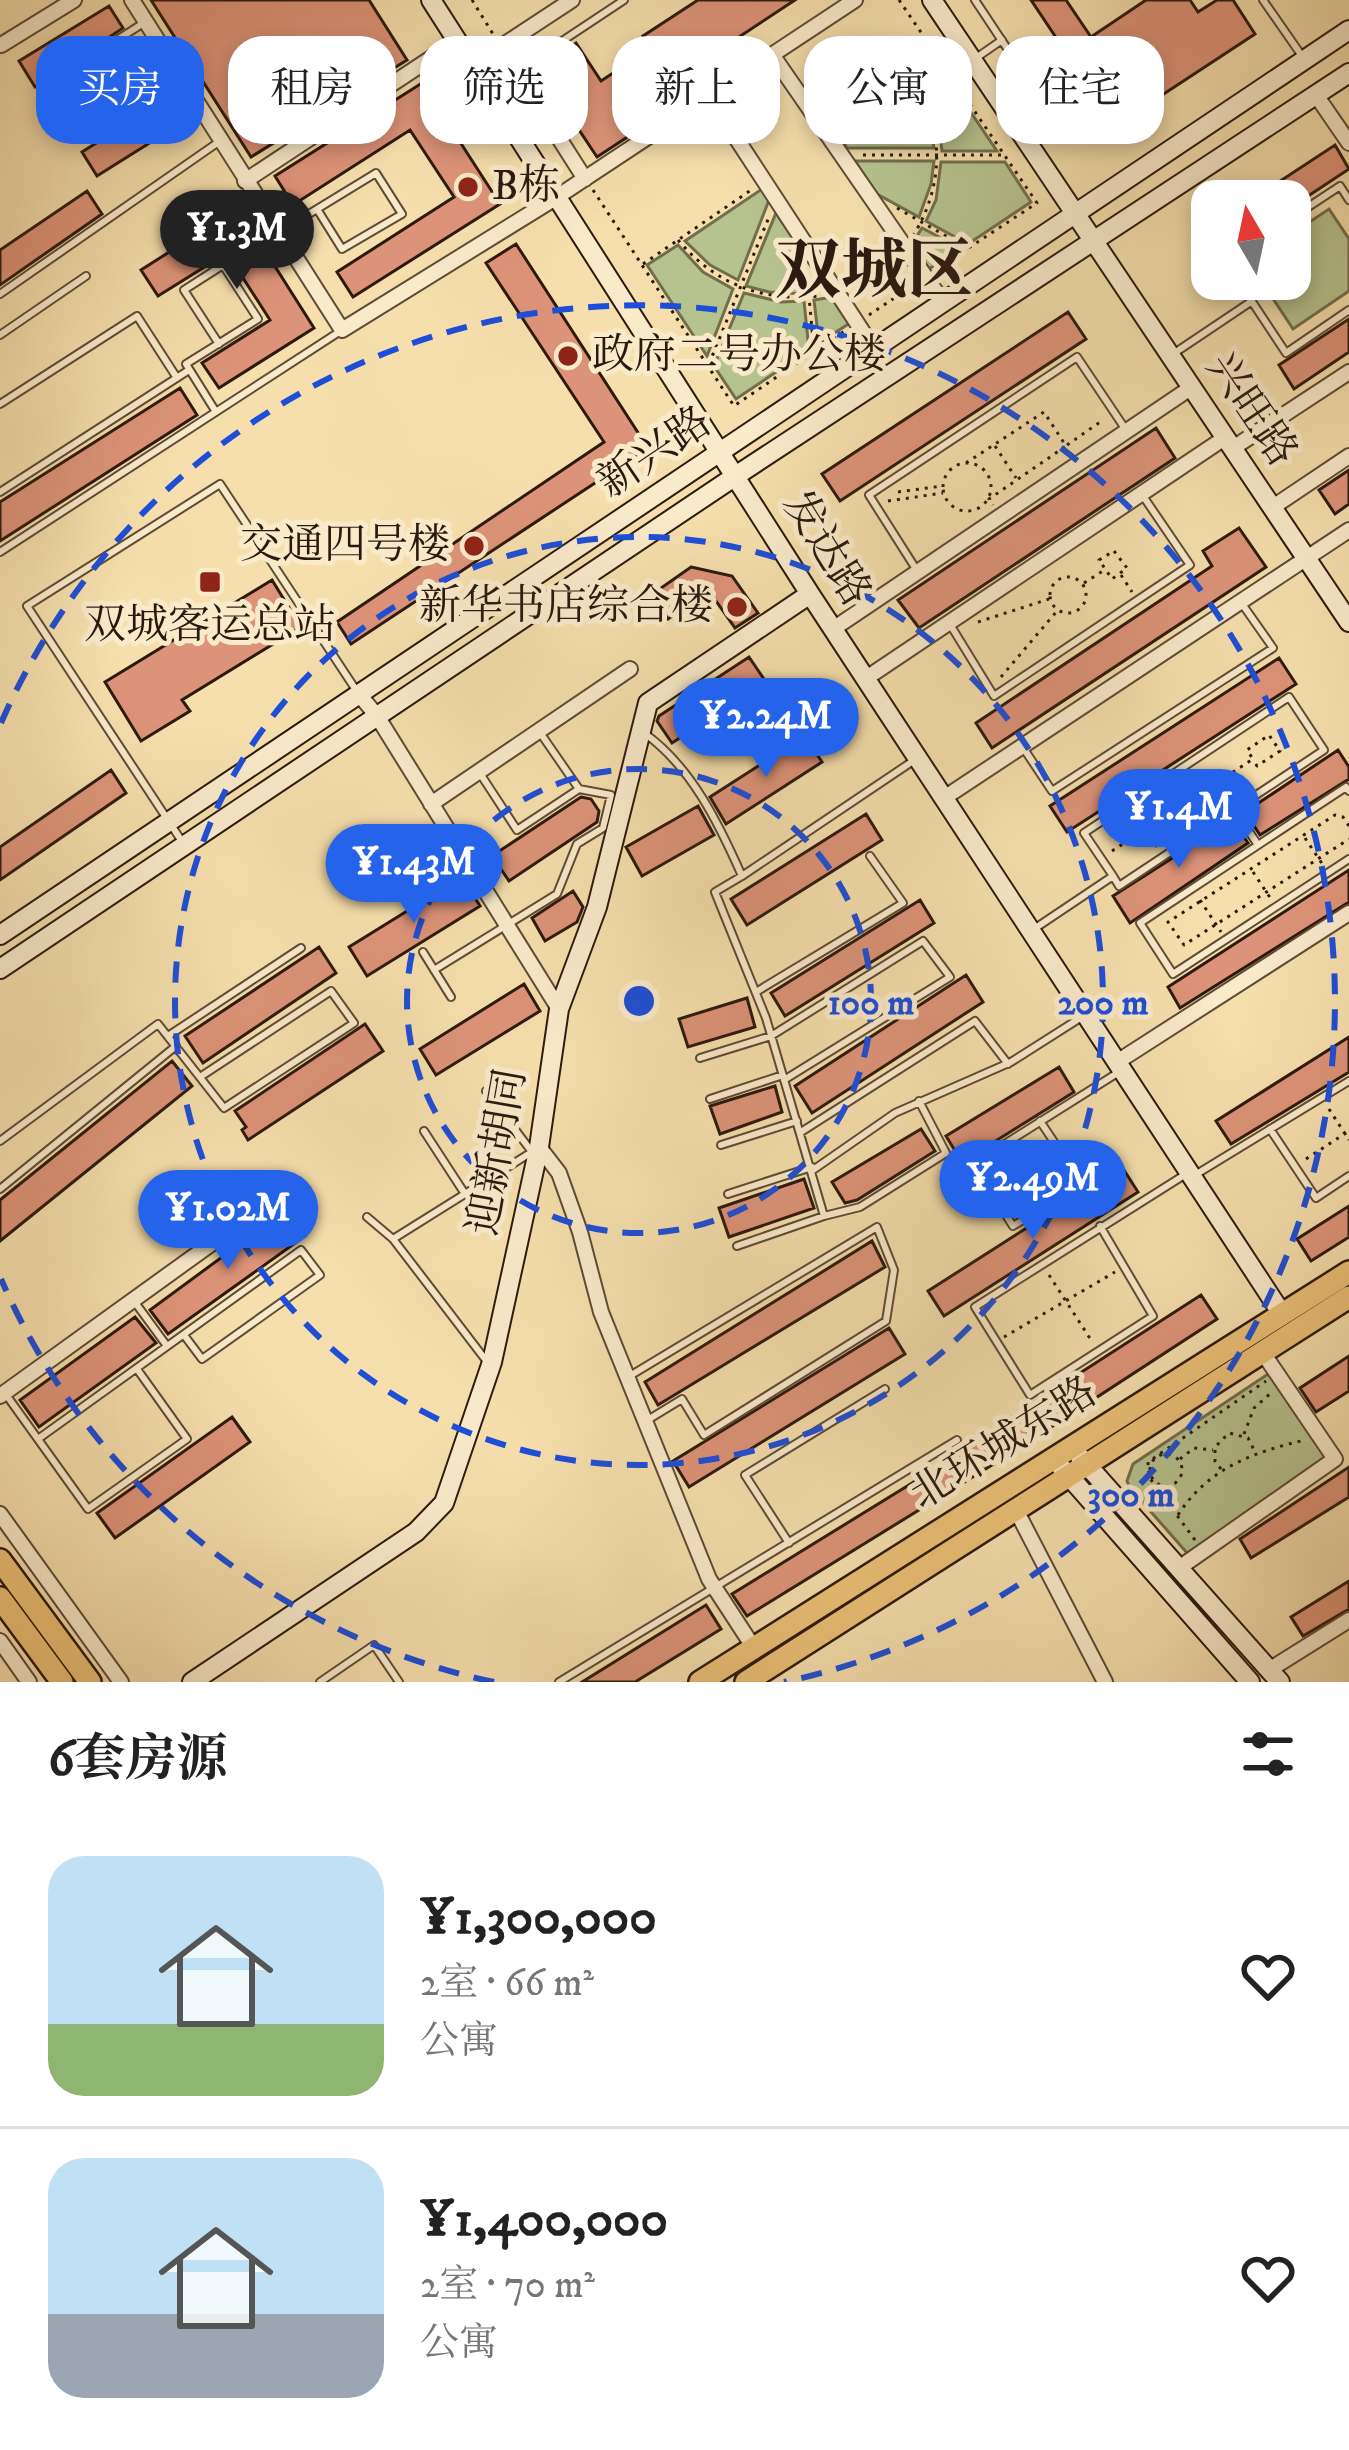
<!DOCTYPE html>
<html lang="zh">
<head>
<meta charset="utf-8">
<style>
  :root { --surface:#fff; --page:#f6f6f6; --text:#222; --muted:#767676; --line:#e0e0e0; --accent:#2563eb }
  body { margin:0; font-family:"IM FELL DW Pica","Noto Serif SC",serif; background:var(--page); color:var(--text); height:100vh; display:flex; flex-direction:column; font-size:45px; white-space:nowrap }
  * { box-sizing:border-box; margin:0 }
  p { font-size:39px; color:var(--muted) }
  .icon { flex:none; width:66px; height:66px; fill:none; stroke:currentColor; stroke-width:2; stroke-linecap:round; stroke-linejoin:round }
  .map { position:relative; height:1682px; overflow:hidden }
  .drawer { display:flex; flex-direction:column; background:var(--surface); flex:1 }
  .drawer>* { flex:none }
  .banner { position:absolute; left:36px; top:36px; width:1278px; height:108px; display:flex; gap:24px }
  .needle { width:78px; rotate:351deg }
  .buttons { position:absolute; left:1191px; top:180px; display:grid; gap:24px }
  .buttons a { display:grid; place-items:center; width:120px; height:120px; border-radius:24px; background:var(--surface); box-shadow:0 6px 18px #0003; font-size:60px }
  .price { position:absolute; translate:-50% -102px; padding:0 27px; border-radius:42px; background:var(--accent); color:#fff; font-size:39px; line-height:78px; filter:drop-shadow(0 3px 6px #0008) }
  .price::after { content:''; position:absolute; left:50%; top:72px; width:36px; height:27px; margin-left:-18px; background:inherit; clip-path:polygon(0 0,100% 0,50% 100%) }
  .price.selected { background:#222; color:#fff }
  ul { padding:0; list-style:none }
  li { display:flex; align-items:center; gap:36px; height:300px; padding:0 48px }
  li+li { border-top:3px solid var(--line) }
  li span { display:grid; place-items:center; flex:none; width:336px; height:240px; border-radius:36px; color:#555 }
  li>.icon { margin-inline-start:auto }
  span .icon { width:144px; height:144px; fill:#fffc; stroke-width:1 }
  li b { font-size:51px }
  h2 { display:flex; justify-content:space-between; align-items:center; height:144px; padding:0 48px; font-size:51px }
  .chip { padding:0 42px; border-radius:36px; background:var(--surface); box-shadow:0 6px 18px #0003; font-size:42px; line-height:108px }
  .chip.selected { background:var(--accent); color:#fff }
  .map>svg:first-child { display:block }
  .green { fill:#b6c38f; stroke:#716e4e; stroke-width:3 }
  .building { fill:#dd9379; stroke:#2c190e; stroke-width:3 }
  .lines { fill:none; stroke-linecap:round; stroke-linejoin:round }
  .lane-casing { stroke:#5e4a36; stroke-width:10 }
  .street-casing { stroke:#5e4a36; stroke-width:18 }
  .secondary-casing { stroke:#2c190e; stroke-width:22 }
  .primary-casing { stroke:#2c190e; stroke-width:26 }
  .path { stroke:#2c190e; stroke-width:3; stroke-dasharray:3 6; stroke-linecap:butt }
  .lane { stroke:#f9eaca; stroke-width:6 }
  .street { stroke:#f9eaca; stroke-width:14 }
  .secondary { stroke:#f9eaca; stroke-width:18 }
  .primary { stroke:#ebc076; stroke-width:21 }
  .ring { fill:none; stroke:#1d4ed8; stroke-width:6; stroke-dasharray:21 15 }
  .poi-dot { fill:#8f2418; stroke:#f9eaca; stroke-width:4.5 }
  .labels { text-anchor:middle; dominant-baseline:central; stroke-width:10; stroke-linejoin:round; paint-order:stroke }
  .poi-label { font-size:42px; fill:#2c190e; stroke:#f9eaca; text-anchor:start }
  .street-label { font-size:42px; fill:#2c190e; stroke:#f9eaca }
  .town-label { font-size:66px; font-weight:bold; fill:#2c190e; stroke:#f9eaca }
  .centre { fill:#1d4ed8; stroke:#f9eaca; stroke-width:6 }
  .ring-label { font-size:36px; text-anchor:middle; font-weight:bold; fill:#1d4ed8; stroke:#f9eaca; stroke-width:10; stroke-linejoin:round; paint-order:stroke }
</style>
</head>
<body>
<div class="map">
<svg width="1349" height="1682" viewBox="0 0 1349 1682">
  <rect width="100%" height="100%" fill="#f6dfad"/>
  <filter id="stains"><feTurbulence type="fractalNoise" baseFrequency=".00167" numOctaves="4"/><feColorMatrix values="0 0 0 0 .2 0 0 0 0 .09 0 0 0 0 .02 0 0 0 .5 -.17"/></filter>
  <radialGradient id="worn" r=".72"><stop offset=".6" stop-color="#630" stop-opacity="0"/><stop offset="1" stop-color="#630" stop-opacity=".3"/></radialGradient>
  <path class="green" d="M942,70L997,151H942L938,117L923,83Z
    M916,87L927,108L934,148H847L839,137Z
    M855,161H934L931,184L919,217L877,194Z
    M941,162H1005L1031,202L968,244L926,221L936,200Z
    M762,189L769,200L738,280L710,265L685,241Z
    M1329,209L1349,239V291L1293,329L1260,279H1290V235Z
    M776,213L798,246L803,294L769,292L746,286Z
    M922,228L960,248L929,269L912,244Z
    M678,245L703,272L733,289L707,356L647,265Z
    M744,293L781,302L804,301L809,350L736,399L714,366Z
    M833,297L850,323L819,343L814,300Z
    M1271,1372L1328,1458L1188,1554L1130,1488L1127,1481L1133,1464Z"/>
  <path class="building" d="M151,0H369L407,60L251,157Z
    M698,0H795L622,114L635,132L597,157L538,68L576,43L601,81L651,48L643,36Z
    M1031,0H1066L1091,37L1146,0H1190L1198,12L1217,0H1233L1255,34L1115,126Z
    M109,6L123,28L35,87L19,61Z
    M422,83L500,204L353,297L337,272L454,197L410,130L293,205L275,176Z
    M171,96L186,120L97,176L82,152Z
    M1335,145L1349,169L1290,208V201H1250Z
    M87,191L102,214L0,285V250Z
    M238,208L314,328L219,388L202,363L270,320L227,253L158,296L141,270Z
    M516,244L648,448L351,644L337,622L604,442L486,263Z
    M1068,312L1086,339L840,501L822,474Z
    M1349,319V352L1294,389L1279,365Z
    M180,388L197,415L0,541V502Z
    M1156,428L1175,458L919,628L898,600Z
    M1349,470V504L1335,514L1319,490Z
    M1239,528L1266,567L992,748L976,723L1212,566L1203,551Z
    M691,567L732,576L758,613L735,628L709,591L668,619L651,595Z
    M272,580L301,627L182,700L190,711L141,741L105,682Z
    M749,657L766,682L672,743L657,721L659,716Z
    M1279,658L1296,684L1067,832L1050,806Z
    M805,736L822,762L726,824L710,797Z
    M1338,750L1349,767V779L1260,835L1245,812Z
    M111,770L126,793L0,880V847Z
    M581,797L591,799L599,811L597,822L509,881L492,856Z
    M698,806L714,835L642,876L626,847Z
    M866,814L882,840L747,925L731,899Z
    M1232,820L1248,843L1130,923L1113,896Z
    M1349,870V902L1180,1008L1168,987Z
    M462,877L480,906L367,976L349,947Z
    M573,891L583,907L577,922L545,941L532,918Z
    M920,900L934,923L785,1016L771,993Z
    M319,947L336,973L203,1063L185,1036Z
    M966,975L983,1002L812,1113L795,1086Z
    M524,984L540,1011L436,1075L420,1049Z
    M747,998L755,1027L688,1047L679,1019Z
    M365,1024L383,1051L248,1140L242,1130L246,1127L235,1111Z
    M1349,1037V1072L1231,1144L1216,1121Z
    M172,1061L192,1086L0,1241V1200Z
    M1059,1067L1074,1092L962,1162L946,1136Z
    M775,1086L782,1112L720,1134L710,1106Z
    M921,1129L935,1151L857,1200L845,1203L832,1182Z
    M1122,1167L1138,1192L944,1316L928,1291Z
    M804,1179L814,1208L729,1237L719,1208Z
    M1349,1206V1237L1311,1261L1297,1239Z
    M286,1210L305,1236L168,1334L150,1310Z
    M872,1241L885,1267L658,1405L645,1382Z
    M1201,1295L1217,1319L1005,1457L747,1616L732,1594L1003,1427L1001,1424Z
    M135,1317L156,1343L39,1427L20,1400Z
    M889,1328L905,1354L689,1487L673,1461Z
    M1349,1356V1391L1316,1412L1300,1388Z
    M232,1417L250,1442L115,1538L97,1513Z
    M1349,1467V1497L1251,1558L1240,1539Z
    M1349,1581V1609L1303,1636L1291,1617Z
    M706,1605L721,1629L635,1682H582Z"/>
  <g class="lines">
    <g class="lane-casing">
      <path id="lane" d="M975,0L1030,83
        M1263,0L1302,56
        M976,58L1002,40
        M520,69L624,0
        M60,76L91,130L128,109L94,55
        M45,86L142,24
        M1290,219L1340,186L1349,200
        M281,231L376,173L402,214L342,249L317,209
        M1237,279L1286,353L1349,310
        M0,294L220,141
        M0,335L86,276
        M1173,354L1252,301
        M0,404L137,316L177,378
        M216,412L186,364L258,319L223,265L184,290L219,344
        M0,492L189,370
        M0,552L339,332
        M916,569L869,495L1077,357L1126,430
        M951,626L994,696L1190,565L1143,496
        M644,733C691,766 719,824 742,876L715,892L766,1018L824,1216L737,1246
        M541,734L579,789
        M1024,749L1052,791L1273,648L1240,601
        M1349,791L1346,787L1140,923L1173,974L1349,859
        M1234,809L1258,845
        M181,840L27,606L220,484L356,690
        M742,876L913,761
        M1034,929L1113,876L1084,833L1289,697L1324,750L1119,886L1113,876
        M423,952L451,997
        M434,970L557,894L577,844L603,828L611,795L579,789L517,830L481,775
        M756,992L903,903L870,856
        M168,1036L301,948
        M700,1058L771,1036L923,941L950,977L784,1080
        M486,1091L532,1152
        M710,1099L783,1075
        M1040,1121L1082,1184L1013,1226L973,1164L1119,1072
        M1270,1129L1316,1198L1349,1176
        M424,1131L465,1194
        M801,1132L975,1021L1008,1064
        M0,1141L158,1024L224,1108L354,1023L331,991L200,1077
        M721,1145L797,1121
        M813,1170L895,1113L1011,1062L1085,1015
        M1195,1175L1349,1081
        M0,1189L176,1046
        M728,1194L812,1167
        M824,1216L860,1207L946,1153L919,1101
        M367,1217L393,1239
        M1100,1226L1153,1316L1030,1395L975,1307L1186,1174
        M134,1301L167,1346
        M488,1363L393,1239L535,1150
        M628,1377L877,1227L894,1270L886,1321L704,1435L682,1399L646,1421
        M7,1396L88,1509L187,1439L137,1369
        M38,1439L301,1250L320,1275L202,1359L184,1335
        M789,1543L745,1475L885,1389
        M320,1682L374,1645L399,1682
        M559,1682L957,1440"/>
    </g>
    <g class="street-casing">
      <path id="street" d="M132,0L342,330L557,197L855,0
        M1,45L74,0
        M501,47L585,179
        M773,56L943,302
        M473,65L572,0
        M1316,95L1349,143
        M710,98L874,349
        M245,181L457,41
        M1233,448L1349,372
        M1273,507L1349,456
        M833,629L1192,387
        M865,679L1226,437
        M358,693L377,716L559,1009
        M944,798L1349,530
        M431,804L630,669
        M1117,1062L1349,913
        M539,1147L559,1173L580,1232L601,1312L709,1579L754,1648
        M0,1396L272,1200
        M1016,1510L1105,1682
        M0,1514L121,1682
        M1179,1568L1335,1459L1263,1353
        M0,1641L29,1682
        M1269,1670L1349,1620"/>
    </g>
    <g class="secondary-casing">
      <path id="secondary" d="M431,0L810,594L1282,1314
        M932,0L1349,622
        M0,935L1349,30
        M0,969L737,475L1349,73
        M1080,1457L1280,1682
        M1061,1467L1250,1682
        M192,1682L416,1532L444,1503L492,1362L539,1147L559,1009L597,907L648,703L810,594"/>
    </g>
    <g class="primary-casing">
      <path id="primary" d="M0,1560L90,1682
        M0,1598L62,1682
        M700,1682L1349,1272
        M746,1682L1349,1297"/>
    </g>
    <path class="path" d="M472,0L493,34
      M899,0L1037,203L938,268
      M842,127L940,63
      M863,155H1003
      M593,190L734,406L846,330
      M897,208L967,248
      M913,236C945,184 943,131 916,78
      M678,240C715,284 762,302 819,296
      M643,264L754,188
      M807,276L814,350
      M869,315L915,284
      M709,364L769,217
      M1067,445L1103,420
      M995,446L1016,478
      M943 487a24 24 0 1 1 48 0a24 24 0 1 1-48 0Z
      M966,463L1044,412L1066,446L989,499L993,505
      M898,492L942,486
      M888,501L943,493
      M1114,551L1127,568L1112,579L1099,560Z
      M1121,575L1132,592
      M1050 595a18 18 0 1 1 36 0a18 18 0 1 1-36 0Z
      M1084,583L1106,569
      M978,622L1049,599
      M1001,677L1057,611
      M1191,779L1212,811
      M1138,813L1157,847
      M1349,826L1343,817L1335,815L1168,922L1184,945L1349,839
      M1305,838L1323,865
      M1112,851L1253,759L1247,750L1269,735L1280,751L1257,766L1253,759
      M1253,872L1271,899
      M1200,900L1221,932
      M1329,1109L1349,1140
      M1306,1159L1349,1131
      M1049,1275L1093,1343
      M1004,1337L1115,1272
      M1244,1434L1254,1408L1271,1393
      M1150 1470a16 16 0 1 1 32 0a16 16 0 1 1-32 0Z
      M1180,1459L1194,1448L1213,1450
      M1221,1469L1215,1461V1447L1229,1433L1248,1438L1255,1452
      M1178,1515C1208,1468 1254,1452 1305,1440
      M1195,1540L1149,1477L1148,1462L1266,1381"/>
    <use href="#lane" class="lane"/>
    <use href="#street" class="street"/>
    <use href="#secondary" class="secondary"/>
    <use href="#primary" class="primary"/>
  </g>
  <g class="ring">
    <circle cx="639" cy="1001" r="232"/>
    <circle cx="639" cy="1001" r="464"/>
    <path d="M494 1682A696 696 0 0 1 1 1279M1 723A696 696 0 1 1 784 1682"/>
  </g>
  <g class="poi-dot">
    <circle cx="468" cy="187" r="12"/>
    <circle cx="568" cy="356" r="12"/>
    <circle cx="474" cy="546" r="12"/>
    <rect x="198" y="570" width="24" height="24" rx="6"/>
    <circle cx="737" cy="607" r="12"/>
  </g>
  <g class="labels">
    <g class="poi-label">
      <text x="492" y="187">B栋</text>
      <text x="592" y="356">政府二号办公楼</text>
      <text x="450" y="546" text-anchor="end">交通四号楼</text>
      <text x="713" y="607" text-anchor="end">新华书店综合楼</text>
      <text x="210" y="626" text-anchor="middle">双城客运总站</text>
    </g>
    <g class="street-label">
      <text transform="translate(1251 410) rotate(56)">兴旺路</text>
      <text transform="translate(655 453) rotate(-34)">新兴路</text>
      <text transform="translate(826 549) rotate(58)">发达路</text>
      <text transform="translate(498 1152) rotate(-80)">迎新胡同</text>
      <text transform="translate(1004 1444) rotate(-32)">北环城东路</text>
    </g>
    <g class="town-label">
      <text x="874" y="273">双城区</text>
    </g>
  </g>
  <circle cx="639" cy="1001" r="18" class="centre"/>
  <g class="ring-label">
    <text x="871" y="1014">100 m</text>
    <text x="1103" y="1014">200 m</text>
    <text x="1131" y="1506">300 m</text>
  </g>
  <rect width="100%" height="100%" filter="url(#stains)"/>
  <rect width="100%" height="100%" fill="url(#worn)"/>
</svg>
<div class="buttons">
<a><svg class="needle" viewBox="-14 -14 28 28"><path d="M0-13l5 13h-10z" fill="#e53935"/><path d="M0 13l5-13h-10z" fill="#767676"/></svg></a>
</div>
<b class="price selected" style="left:237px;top:292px">¥1.3M</b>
<b class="price" style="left:766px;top:780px">¥2.24M</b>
<b class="price" style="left:1179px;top:871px">¥1.4M</b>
<b class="price" style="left:414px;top:926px">¥1.43M</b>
<b class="price" style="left:1033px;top:1242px">¥2.49M</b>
<b class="price" style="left:228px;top:1272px">¥1.02M</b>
<div class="banner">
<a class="chip selected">买房</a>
<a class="chip">租房</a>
<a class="chip">筛选</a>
<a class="chip">新上</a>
<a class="chip">公寓</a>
<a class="chip">住宅</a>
</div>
</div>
<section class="drawer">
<h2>6套房源<svg class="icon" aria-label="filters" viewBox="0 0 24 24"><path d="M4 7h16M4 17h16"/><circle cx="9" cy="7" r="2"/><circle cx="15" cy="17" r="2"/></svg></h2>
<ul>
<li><span style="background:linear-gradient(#bfe0f5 70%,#8fb573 0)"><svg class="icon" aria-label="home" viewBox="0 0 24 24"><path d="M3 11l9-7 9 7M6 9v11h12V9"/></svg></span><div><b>¥1,300,000</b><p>2室 · 66 m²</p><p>公寓</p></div><svg class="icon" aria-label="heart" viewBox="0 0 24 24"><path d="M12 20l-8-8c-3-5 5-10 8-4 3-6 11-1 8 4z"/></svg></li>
<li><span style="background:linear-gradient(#bfe0f5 65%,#9aa5b1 0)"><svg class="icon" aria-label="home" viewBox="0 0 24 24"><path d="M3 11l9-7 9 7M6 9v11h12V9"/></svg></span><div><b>¥1,400,000</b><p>2室 · 70 m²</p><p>公寓</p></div><svg class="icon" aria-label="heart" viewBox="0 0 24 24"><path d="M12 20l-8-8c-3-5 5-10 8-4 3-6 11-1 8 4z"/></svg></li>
</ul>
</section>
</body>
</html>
